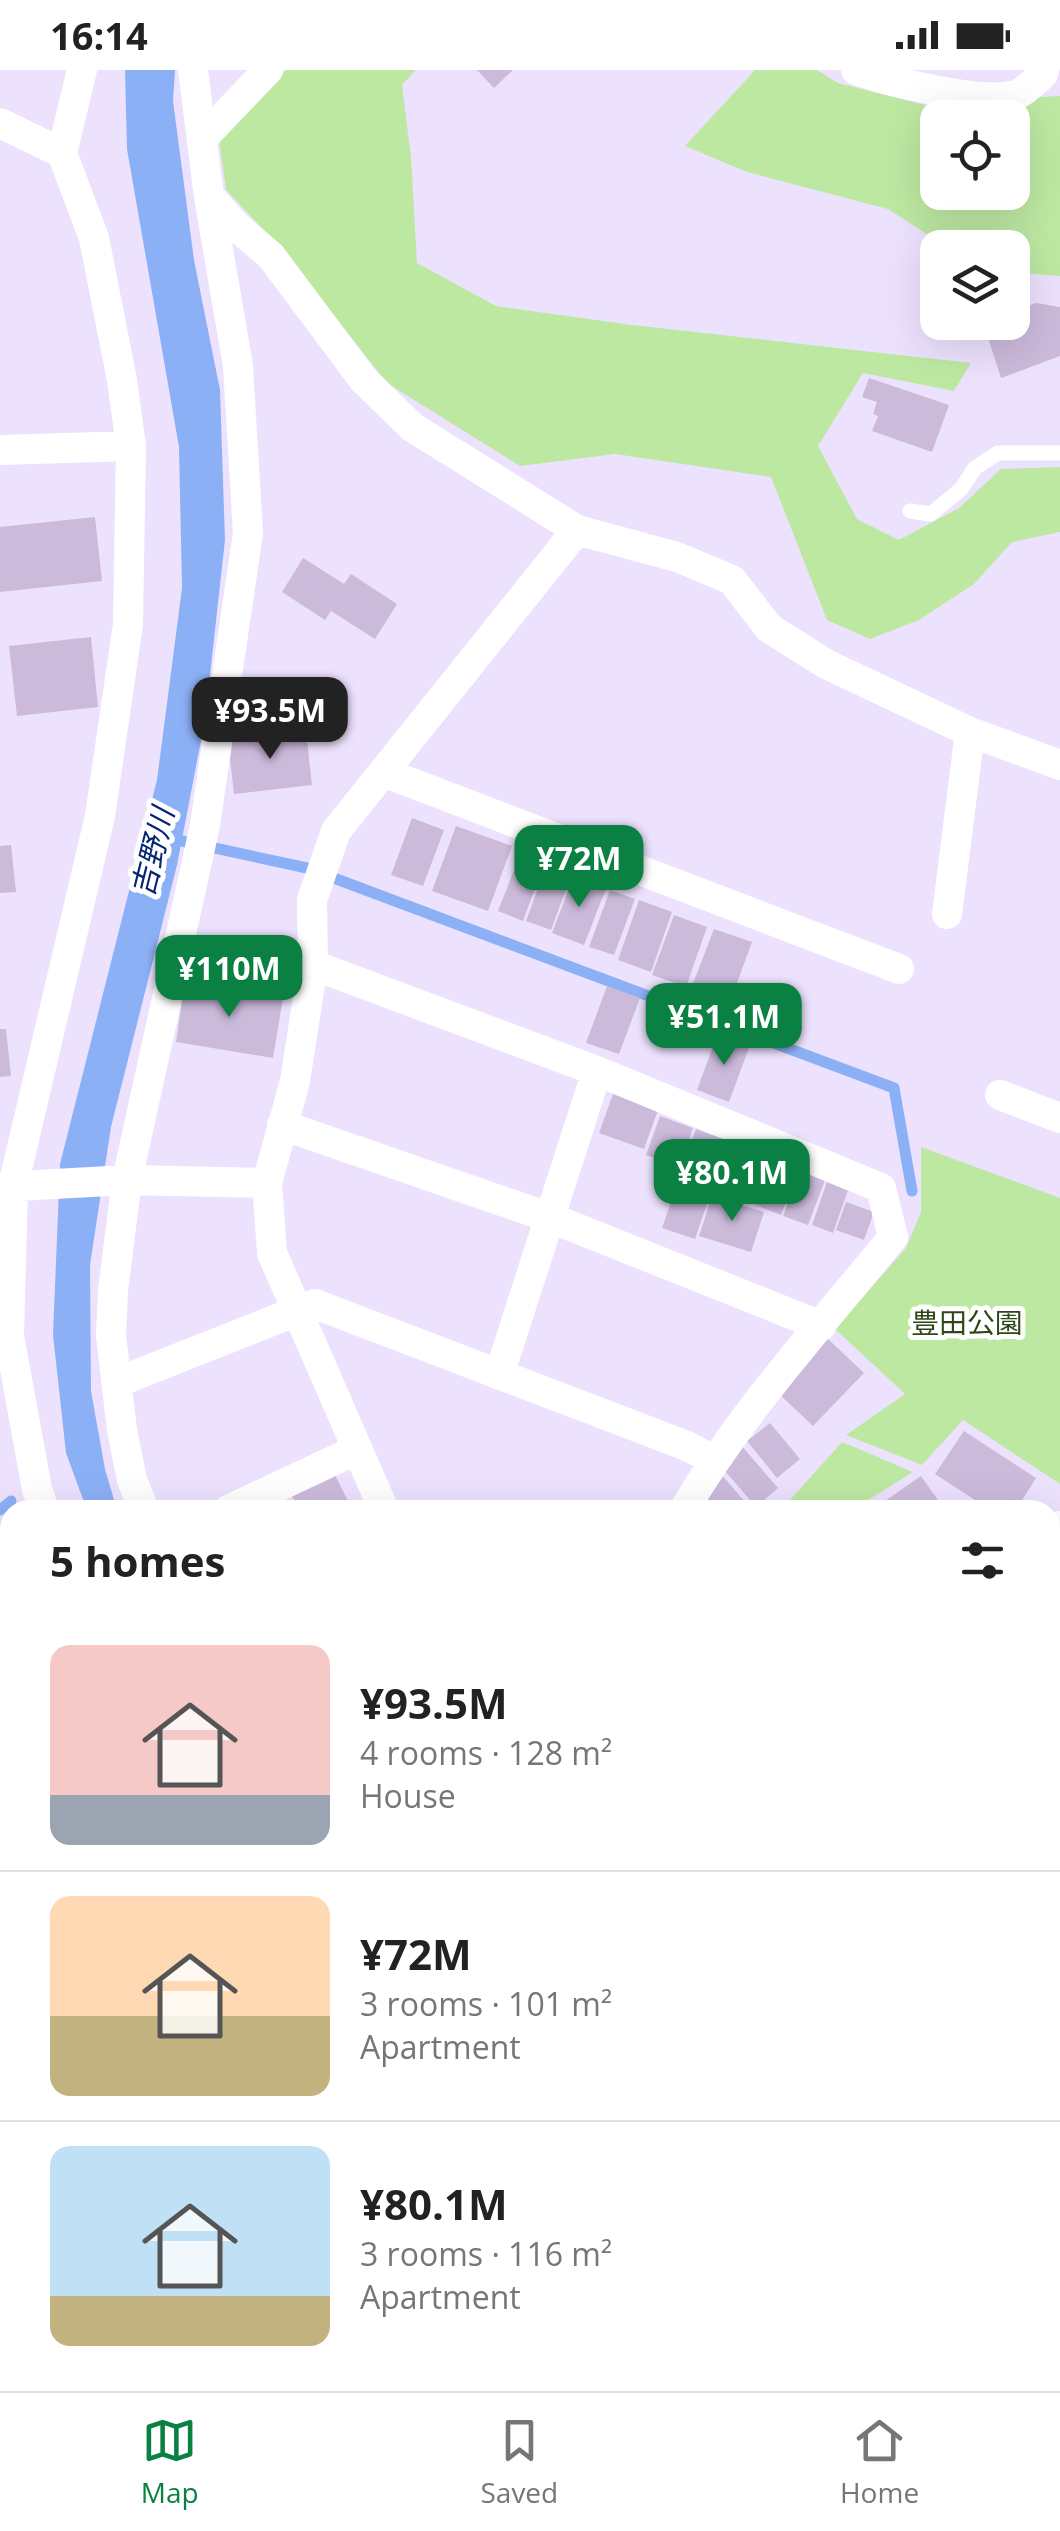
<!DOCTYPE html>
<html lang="en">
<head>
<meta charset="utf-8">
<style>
  :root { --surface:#fff; --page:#f6f6f6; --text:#222; --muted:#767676; --line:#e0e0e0; --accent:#0b8043 }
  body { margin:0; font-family:"Open Sans","Noto Sans JP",sans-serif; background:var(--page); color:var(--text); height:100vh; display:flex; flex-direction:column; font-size:38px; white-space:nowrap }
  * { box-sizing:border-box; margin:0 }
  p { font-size:32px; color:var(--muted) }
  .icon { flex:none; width:55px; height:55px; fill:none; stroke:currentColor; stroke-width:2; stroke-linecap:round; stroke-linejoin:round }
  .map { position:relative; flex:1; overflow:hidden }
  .side { position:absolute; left:0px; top:1430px; width:1060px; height:892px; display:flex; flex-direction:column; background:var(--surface); border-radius:30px 30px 0 0; box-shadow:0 10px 40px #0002 }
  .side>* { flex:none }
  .tools { position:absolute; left:920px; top:30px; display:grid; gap:20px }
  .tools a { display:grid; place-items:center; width:110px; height:110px; border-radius:20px; background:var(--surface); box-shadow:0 10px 40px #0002; font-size:50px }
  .price { position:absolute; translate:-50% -85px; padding:0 22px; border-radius:20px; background:var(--accent); color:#fff; font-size:32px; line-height:65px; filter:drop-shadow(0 2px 5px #0008) }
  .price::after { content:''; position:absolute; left:50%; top:60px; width:30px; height:22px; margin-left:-15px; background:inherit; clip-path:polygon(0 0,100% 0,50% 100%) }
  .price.selected { background:#222; color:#fff }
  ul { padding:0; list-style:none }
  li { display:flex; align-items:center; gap:30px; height:250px; padding:0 50px }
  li+li { border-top:2px solid var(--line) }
  li span { display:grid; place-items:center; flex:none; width:280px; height:200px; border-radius:20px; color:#555 }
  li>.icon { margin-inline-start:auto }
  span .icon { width:120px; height:120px; fill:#fffc; stroke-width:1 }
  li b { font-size:42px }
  h2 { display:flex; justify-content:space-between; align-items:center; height:120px; padding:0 50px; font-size:42px }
  .status { display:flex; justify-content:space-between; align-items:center; height:70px; padding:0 50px; background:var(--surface); direction:ltr }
  .status svg { height:28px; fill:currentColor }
  .tabs { display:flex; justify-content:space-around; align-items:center; height:140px; border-top:2px solid var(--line); background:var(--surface); font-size:28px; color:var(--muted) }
  .tabs a { display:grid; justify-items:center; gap:5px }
  .tabs .selected { color:var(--accent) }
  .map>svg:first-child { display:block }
  .green { fill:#bde8a2; fill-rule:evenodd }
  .water { fill:#8cb0f6 }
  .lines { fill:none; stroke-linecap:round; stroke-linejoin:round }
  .stream { stroke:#8cb0f6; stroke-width:11 }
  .building { fill:#ccbadb }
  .service { stroke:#fff; stroke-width:15 }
  .minor { stroke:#fff; stroke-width:30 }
  .labels { text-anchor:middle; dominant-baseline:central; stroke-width:10; stroke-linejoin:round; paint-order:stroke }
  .park-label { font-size:28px; fill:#2d4816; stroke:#fff }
  .water-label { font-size:30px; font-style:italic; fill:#042573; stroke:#fff }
</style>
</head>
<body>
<div class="status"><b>16:14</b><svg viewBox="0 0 49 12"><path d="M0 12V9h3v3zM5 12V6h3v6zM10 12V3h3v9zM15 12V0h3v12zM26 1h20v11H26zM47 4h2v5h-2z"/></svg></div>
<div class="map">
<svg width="1060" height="2321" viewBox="0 0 1060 2321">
  <rect width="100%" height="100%" fill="#ede2fe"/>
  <path class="green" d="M286,0H416L402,15L411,87L417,193L496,236L632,255L971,293L954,321L863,303L818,376L857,449L899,470L959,438L1001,399L1060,397V462L1012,472L974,514L919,550L870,569L827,550L771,407L615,384L520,396L387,313L281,178L226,120L219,69Z
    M755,0H817L838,13L972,47L1038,27L1060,26V206L1013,202L1012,178L947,177L888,139L747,102L685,76ZM938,48H1012V122H938Z
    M921,1077L1060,1128V1414L963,1350L922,1395L846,1365L905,1324L835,1259L906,1178L921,1142Z
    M842,1372L913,1402L852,1440H781Z
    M0,1873H10V2126L0,2167Z
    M230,2312H671L676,2321H230Z
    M738,2313L943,2312L949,2321H724Z"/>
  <path class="water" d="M125,0H175L173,31L194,190L220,320L225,470L205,650L177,795L111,1057L90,1195L91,1321L105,1399L117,1440H87L66,1383L53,1265L60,1094L157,710L182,518L179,377L127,79Z"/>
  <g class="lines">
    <path class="stream" d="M168,768L307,798L894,1018L912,1121
      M0,1440L11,1431"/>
  </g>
  <path class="building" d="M477,0H513L494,18Z
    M1036,233L1060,237V286L1001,308L983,252H1012V241Z
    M869,308L949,335L932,382L872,361L878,346L873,344L877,332L862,327Z
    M95,447L102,511L0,522V457Z
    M303,488L344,514L351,504L397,534L375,569L331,541L325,550L282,522Z
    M91,567L98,637L17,646L9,576Z
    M306,661L312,715L234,724L228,670Z
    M412,748L444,760L423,816L391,805Z
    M456,756L512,776L488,841L432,821Z
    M11,775L16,822L0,823V776Z
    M520,785L544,794L523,851L498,841Z
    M547,794L572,803L551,860L526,851Z
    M574,805L607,816L584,875L552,863Z
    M610,820L635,829L614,885L589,877Z
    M639,830L672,842L651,902L618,890Z
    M674,845L707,857L686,917L652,905Z
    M714,859L752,872L726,943L687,929Z
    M185,912L283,928L273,988L176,972Z
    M607,916L640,928L619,984L586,973Z
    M0,959H6L11,1006L0,1007Z
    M718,963L750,975L729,1032L697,1020Z
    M613,1024L658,1040L644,1079L599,1063Z
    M660,1046L693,1058L679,1097L646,1085Z
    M696,1059L726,1070L707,1119L678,1108Z
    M728,1076L761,1088L745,1134L712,1123Z
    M767,1090L797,1101L781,1145L751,1133Z
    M800,1101L825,1110L808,1155L783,1146Z
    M827,1112L848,1120L833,1163L812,1155Z
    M677,1114L710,1125L695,1169L662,1158Z
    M712,1126L764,1142L751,1182L699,1166Z
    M846,1132L874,1142L864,1170L836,1160Z
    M827,1268L864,1303L813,1356L776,1321Z
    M770,1353L800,1389L777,1408L747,1371Z
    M964,1361L1036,1408L1016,1440H990L935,1404Z
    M741,1375L778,1418L756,1437L719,1394Z
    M331,1397L350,1435L340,1440H299L288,1418Z
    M721,1404L752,1440H711L697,1424Z
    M921,1406L945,1440H872Z
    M0,1606L10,1623V1659L0,1664Z
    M0,1890L10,1892V1953L0,1952Z"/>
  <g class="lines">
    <path class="service" d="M910,441L931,444L961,419L975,398L998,383H1060"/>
    <path class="minor" d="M856,0C887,11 988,36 1018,24C1027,20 1036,10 1043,4L1044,0
      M0,53L62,83
      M203,68L268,0
      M211,128L237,157L271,186L363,309L412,357L577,460L677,487L732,510L769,558L826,594L970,662L1060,695
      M0,380L131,376
      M383,702L899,899
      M947,844L970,662
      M313,895L597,1001L881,1118L893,1167C820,1257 743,1340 684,1440
      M1000,1025L1060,1048
      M282,1055L551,1148L821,1256
      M0,1117L127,1110L267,1113
      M499,1305L597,1001
      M118,1312L315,1234L687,1376L714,1390
      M44,1440L37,1419L9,1266L13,1116L100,746L128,554L131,376L122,310L94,168L62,83L82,0
      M144,1440L132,1410L122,1360L111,1266L113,1220L127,1110L205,755L248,463L238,296L209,127L193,0
      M228,1440L356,1380
      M384,1440L272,1183L267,1113L295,1011L313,895L312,830L336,761L577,460
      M1050,1461L1060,1456
      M0,1578L10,1572
      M1050,1629L1060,1625
      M1050,1674L1060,1670
      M1050,1854L1060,1848
      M0,1866L10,1867
      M1050,1973L1060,2025
      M0,2222L10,2187
      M78,2321L81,2312"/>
  </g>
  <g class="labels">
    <g class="park-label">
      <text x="967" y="1252">豊田公園</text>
    </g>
    <g class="water-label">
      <text transform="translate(152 782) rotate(-76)">吉野川</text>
    </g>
  </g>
</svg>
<div class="tools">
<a><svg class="icon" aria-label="locate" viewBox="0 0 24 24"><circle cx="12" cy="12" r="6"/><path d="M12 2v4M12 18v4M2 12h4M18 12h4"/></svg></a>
<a><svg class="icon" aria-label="layers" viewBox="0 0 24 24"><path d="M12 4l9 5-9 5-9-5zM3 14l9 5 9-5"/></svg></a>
</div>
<b class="price selected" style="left:270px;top:692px">¥93.5M</b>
<b class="price" style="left:579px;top:840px">¥72M</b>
<b class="price" style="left:229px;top:950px">¥110M</b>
<b class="price" style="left:724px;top:998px">¥51.1M</b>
<b class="price" style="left:732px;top:1154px">¥80.1M</b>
<section class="side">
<h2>5 homes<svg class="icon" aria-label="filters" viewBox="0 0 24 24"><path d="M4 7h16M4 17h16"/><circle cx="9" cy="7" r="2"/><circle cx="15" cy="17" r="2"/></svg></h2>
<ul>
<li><span style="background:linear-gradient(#f6c9c9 75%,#9aa5b1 0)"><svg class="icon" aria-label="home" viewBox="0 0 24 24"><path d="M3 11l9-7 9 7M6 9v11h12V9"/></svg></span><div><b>¥93.5M</b><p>4 rooms · 128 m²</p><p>House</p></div></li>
<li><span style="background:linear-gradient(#ffd9b3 60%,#c2b280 0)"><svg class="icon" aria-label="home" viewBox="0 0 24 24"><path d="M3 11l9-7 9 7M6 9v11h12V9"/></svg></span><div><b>¥72M</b><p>3 rooms · 101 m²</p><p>Apartment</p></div></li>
<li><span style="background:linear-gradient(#bfe0f5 75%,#c2b280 0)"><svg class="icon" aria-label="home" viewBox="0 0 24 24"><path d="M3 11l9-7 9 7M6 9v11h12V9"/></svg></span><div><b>¥80.1M</b><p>3 rooms · 116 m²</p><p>Apartment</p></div></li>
</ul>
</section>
</div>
<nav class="tabs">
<a class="selected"><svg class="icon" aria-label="map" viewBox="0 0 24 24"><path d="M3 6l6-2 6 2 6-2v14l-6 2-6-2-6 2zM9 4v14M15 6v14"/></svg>Map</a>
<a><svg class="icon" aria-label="saved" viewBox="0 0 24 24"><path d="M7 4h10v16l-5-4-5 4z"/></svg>Saved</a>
<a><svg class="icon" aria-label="home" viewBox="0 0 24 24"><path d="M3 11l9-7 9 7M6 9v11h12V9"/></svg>Home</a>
</nav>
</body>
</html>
